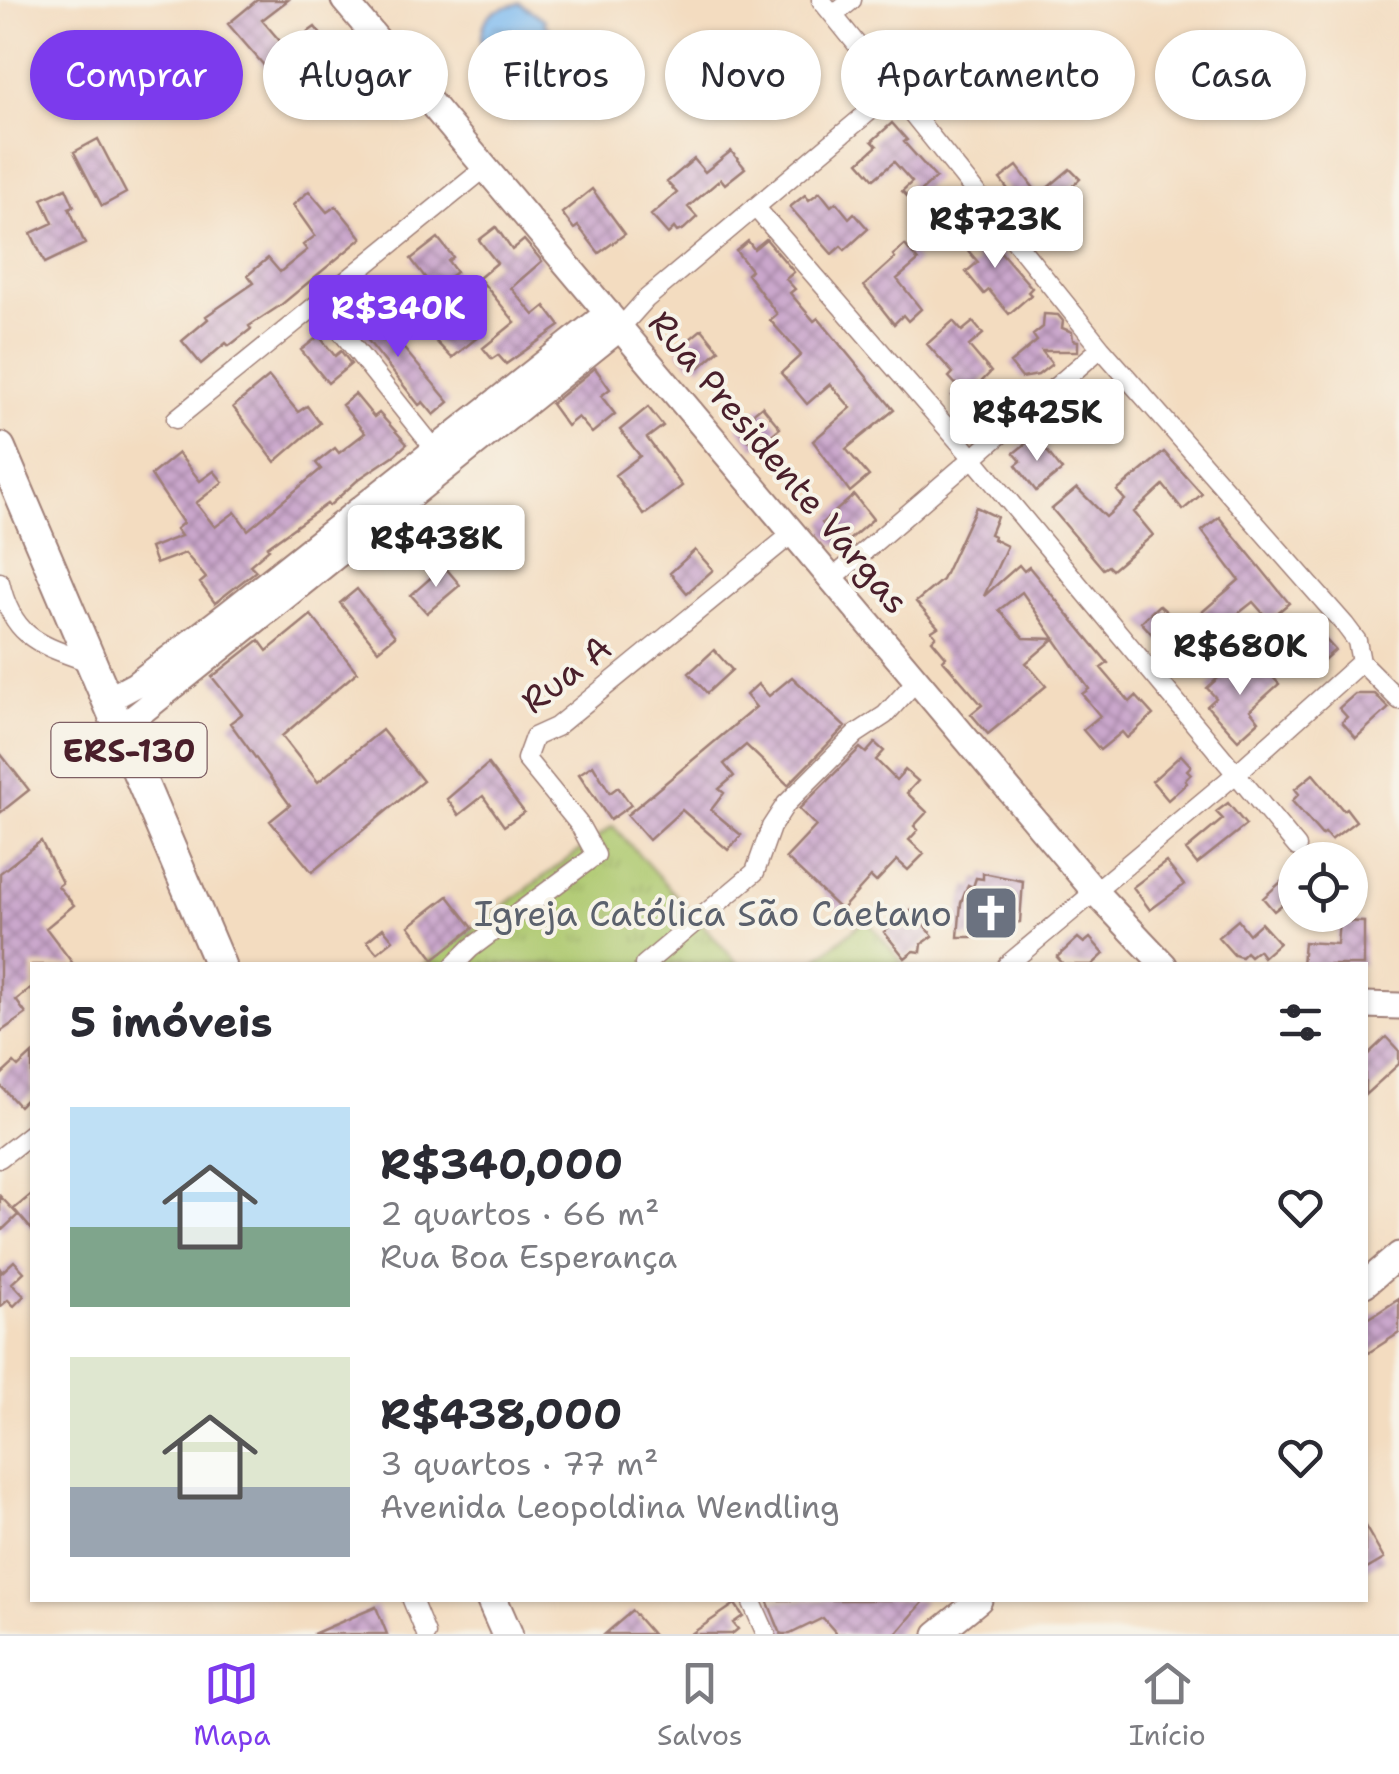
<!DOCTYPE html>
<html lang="pt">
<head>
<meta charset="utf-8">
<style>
  :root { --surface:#fff; --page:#f7f7f7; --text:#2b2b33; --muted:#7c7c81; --line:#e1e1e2; --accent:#7c3aed }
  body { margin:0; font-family:"Shantell Sans",sans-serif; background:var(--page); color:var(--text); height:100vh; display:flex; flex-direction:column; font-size:38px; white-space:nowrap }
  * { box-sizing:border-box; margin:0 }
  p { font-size:32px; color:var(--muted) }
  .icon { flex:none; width:55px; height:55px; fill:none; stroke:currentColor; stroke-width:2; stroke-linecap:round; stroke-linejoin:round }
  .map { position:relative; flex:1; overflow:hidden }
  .sheet { position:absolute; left:30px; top:962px; width:1338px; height:640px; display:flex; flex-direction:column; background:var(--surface); border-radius:0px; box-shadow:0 2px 8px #0004 }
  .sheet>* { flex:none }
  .guide { position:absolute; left:30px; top:30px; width:1340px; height:90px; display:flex; gap:20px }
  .buttons { position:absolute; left:1278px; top:842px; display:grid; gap:20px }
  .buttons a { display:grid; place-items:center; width:90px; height:90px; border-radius:50%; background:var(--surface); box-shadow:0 2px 8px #0004; font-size:50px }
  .price { position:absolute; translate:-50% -85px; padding:0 22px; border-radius:10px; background:#fff; color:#222; font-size:32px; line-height:65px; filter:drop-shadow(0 2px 5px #0008) }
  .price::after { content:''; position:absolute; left:50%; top:60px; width:30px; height:22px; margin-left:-15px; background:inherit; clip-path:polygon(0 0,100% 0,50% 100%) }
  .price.active { background:var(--accent); color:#fff }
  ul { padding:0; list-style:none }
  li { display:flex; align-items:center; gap:30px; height:250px; padding:0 40px }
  li span { display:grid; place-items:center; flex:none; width:280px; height:200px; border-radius:0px; color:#555 }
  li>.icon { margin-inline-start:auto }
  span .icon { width:120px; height:120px; fill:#fffc; stroke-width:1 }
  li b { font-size:42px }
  h2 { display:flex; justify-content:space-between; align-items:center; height:120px; padding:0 40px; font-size:42px }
  .tag { padding:0 35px; border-radius:45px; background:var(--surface); box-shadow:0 2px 8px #0004; font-size:35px; line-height:90px }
  .tag.active { background:var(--accent); color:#fff }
  .menu { display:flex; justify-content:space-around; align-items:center; height:140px; border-top:2px solid var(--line); background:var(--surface); font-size:28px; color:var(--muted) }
  .menu a { display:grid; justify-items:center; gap:5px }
  .menu .active { color:var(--accent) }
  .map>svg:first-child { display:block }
  .park { fill:url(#park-tufts); stroke:#7c744d; stroke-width:2.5 }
  .water { fill:url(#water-ripples); stroke:#646c8e; stroke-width:2.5 }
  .building { fill:url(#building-cross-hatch) }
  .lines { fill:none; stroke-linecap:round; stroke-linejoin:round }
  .street-casing { stroke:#9e7e76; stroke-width:21 }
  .secondary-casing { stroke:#9e7e76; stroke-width:29 }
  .primary-casing { stroke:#9e7e76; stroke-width:34 }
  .street { stroke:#fff; stroke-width:18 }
  .secondary { stroke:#fff; stroke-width:25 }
  .primary { stroke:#fff; stroke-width:30 }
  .labels { text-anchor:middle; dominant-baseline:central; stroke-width:8; stroke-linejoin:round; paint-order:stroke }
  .shield { fill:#f7f3e8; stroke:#7e5f64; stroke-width:2.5 }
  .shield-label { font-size:32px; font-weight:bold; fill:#4a1f2b }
  .street-label { font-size:35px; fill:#4a1f2b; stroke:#f7f3e8 }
  .worship-label { font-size:35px; fill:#5b616d; stroke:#f7f3e8; text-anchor:end }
</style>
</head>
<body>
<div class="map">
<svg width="1399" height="1634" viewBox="0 0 1399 1634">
  <defs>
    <pattern id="park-tufts" width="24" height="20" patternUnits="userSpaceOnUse" patternTransform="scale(2.5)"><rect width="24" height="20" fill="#aec96f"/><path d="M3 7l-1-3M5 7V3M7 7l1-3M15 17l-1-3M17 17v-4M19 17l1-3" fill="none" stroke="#97ac60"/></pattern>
    <pattern id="water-ripples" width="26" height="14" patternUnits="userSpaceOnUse" patternTransform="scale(2.5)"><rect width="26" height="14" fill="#7dbaf0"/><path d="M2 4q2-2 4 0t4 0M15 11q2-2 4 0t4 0" fill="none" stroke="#6e9fce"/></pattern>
    <pattern id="building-cross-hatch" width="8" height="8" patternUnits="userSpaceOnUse" patternTransform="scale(2.5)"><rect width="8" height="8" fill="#caa7cc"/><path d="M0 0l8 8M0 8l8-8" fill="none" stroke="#a687a6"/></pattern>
  </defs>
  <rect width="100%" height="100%" fill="#f7f3e8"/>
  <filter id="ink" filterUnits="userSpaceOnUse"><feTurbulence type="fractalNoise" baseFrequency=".01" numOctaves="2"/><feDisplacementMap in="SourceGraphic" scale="20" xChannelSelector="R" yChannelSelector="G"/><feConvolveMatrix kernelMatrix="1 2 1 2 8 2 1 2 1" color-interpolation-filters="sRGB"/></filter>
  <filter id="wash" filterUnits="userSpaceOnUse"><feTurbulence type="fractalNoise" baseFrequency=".0048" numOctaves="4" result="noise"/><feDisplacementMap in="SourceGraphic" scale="40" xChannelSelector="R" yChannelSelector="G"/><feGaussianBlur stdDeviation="2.25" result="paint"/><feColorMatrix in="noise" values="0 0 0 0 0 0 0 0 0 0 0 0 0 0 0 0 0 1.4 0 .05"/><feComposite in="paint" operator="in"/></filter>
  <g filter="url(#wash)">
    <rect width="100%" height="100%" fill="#f3dcc0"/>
    <path class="park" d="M613,826L739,965H423Z
      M866,919L904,965H810Z"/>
    <path class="water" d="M520,3L545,20L544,24L554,33L551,44L558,49L544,77C531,82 514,93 499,85C480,76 475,27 491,14C497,8 511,6 520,3Z"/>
    <g id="blocks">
      <path class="building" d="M257,0H288L262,20L286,48L315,27L330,46L300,70L288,54L268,70L228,24Z
        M892,123L907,140L904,142L936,178L911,200L902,191L912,182L894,162L874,179L859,162L877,146L872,141Z
        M98,139L126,193L102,206L74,152Z
        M731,151L745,168L725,184L721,179L688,207L697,217L684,229L677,232L674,228L668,234L651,215L677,193L667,182L694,159L705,172Z
        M1017,166L1039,195L1070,169L1080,179L1054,204L1060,211L1038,228L1000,179Z
        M66,188L74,206L69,208L85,244L45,263L31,233L53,223L42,199Z
        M592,189L625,234L599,253L578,226L574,229L562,213Z
        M309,191L327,212L336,206L362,238L281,305L249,326L251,329L229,346L226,343L201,364L182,341L208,319L206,316L254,283L248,275L268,258L280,272L307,250L303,245L315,236L293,205Z
        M820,192L831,206L836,202L849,218L854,213L868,229L845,250L841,246L832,254L790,207L805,195L809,200Z
        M949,212L964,230L949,243L934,225Z
        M977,225L1032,288L1028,292L1031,295L1009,314L989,290L984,294L966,272L978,262L959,240Z
        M496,227L512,250L524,240L542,261L511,288L534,315L545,306L560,326L506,364L498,355L492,359L483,348L515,322L479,278L497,263L479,240Z
        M438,238L453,257L448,261L456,272L434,289L411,259Z
        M766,239L794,272L786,279L795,289L790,293L814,321L818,318L894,410L846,449L869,476L850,492L813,441L851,408L830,384L807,404L781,373L801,355L770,320L777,314L747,274L751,270L736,251L748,241L754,249Z
        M905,245L918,261L897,279L921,309L908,321L903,315L894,324L864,286L895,258L893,255Z
        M355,301L372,324L378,318L449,402L434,415L423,402L419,405L343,309Z
        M454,312L478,337L452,358L430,335Z
        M1044,314L1058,315L1063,321L1062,328L1072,332L1073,340L1078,341V351H1042L1052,364L1038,375L1022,378L1010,363L1037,341L1033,335L1043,327Z
        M953,321L962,331L973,322L983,334L969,346L991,372L979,384L998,406L994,409L998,415L985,426L970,409L966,413L952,396L960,389L949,377L953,373L927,344Z
        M702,329L719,350L700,367L695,361L690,365L677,350Z
        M319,336L335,356L341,351L351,364L328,383L301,350Z
        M595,368L610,389L601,396L615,414L592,433L578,417L567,426L551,404Z
        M269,377L298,412L307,406L320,423L275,462L233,407Z
        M355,394L374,417L379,413L407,444L396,454L359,479L329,506L327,504L267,547L269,549L250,565L256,571L215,603L200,583L206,578L185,553L156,564L150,548L181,536L176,529L183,523L151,475L178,453L200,481L214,471L223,482L196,503L215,527L235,512L248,530L321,469L316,463L335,448L339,453L365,433L342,405Z
        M762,406L780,428L755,448L737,427Z
        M648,407L663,426L647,438L682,486L644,515L615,475L640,456L620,430Z
        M1035,436L1062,470L1036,491L1016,465L1021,461L1014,453Z
        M1164,452L1202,494L1183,510L1163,485L1134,512L1153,535L1112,570L1108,566L1103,569L1052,509L1077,488L1106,517L1125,500L1117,491Z
        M854,495L873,519L841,547L838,543L835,546L822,531L826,528L822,523Z
        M976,507L997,517L990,534L994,536L993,539L1007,546L984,596L1019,565L1024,571L1029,567L1108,663L1101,668L1130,702L1136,696L1153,715L1127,738L1122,732L1100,750L1083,730L1100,716L1082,694L1089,689L1022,592L999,610L1024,638L1054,639L1026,663L1046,686L988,734L971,714L982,705L943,660L946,657L932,640L936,636L932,631L938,627L916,602L942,580Z
        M1219,517L1289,603L1269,620L1253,602L1216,631L1201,613L1239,580L1202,531Z
        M695,550L713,570L687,593L670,573Z
        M444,566L460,585L427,613L411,595Z
        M357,589L395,636L378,650L340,603Z
        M1159,605L1178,622L1174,626L1177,629L1161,644L1141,622Z
        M311,615L357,672L282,736L318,782L382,730L423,781L312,872L270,821L290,805L230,723L242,714L212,677L259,640L267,651Z
        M1307,619L1335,650L1317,666L1289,636Z
        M714,650L732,670L707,693L689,673Z
        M1261,664L1279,684L1250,710L1259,721L1238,740L1207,706L1216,698L1207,688L1231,666L1243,680Z
        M792,677L845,727L842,730L788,785L746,745L724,764L734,776L719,789L724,793L711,810L741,835L728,850L682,810L649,840L627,815L756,707L746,695L758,684L769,696Z
        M1355,694H1375L1389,708L1356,738L1342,722L1347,717L1339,708Z
        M875,743L884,751L876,760L896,780L905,770L918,781L907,793L927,812L914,826L918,830L909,840L924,854L908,870L897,860L876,882L871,877L841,910L786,858L816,826L799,809L860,748L866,753Z
        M0,753L29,790L0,813Z
        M1181,755L1191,766L1187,770L1191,774L1185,780L1187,783L1168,800L1152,781Z
        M488,764L524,812L504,826L483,796L459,815L447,799Z
        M593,765L610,793L618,787L631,805L610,820L579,774Z
        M1313,774L1343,810L1346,808L1356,821L1331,840L1325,833L1322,835L1292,801L1299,794L1295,789Z
        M1228,803L1246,825L1197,864L1186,850L1223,819L1216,812Z
        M41,841L62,883L58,886L74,905L46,928L74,965H32V987L16,1000L26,1014L0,1032V873Z
        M1166,862L1184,885L1150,910L1133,887Z
        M983,873L1023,881L1020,922L1011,924V929L1003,930L1004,937H958L961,903L968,885L973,887L976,878L983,879Z
        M1282,881L1294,895L1274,911L1263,898Z
        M448,896L473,928L434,959L409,926Z
        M912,910L918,917L926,919L925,926L933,936L922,944L921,952L914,951L905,958L884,932Z
        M1238,920L1249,934L1261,923L1279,943L1263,957L1258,950L1250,956L1246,952L1241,957L1234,955L1218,937Z
        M1339,921L1364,922V965H1302L1304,942L1337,944Z
        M383,928L393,940L377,953L367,941Z
        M1078,938L1084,943L1090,938L1104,954L1092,965H1064L1057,957Z
        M1386,1037L1399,1051V1064L1365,1095V1057Z
        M32,1054V1093L19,1106L0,1085V1076L14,1063L18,1067Z
        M32,1194V1230L14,1209Z
        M0,1196L18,1215L0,1232Z
        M14,1261L24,1272L12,1283L24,1296L14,1306L8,1300L0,1307V1269L2,1272Z
        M1399,1299V1333L1365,1355V1321Z
        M1365,1526L1384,1559L1365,1570Z
        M767,1600H925L896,1634H837L823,1618L790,1634H781Z
        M735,1604L743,1616L733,1623L738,1629L732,1634H691Z
        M376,1607L387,1634H313Z
        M632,1611L652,1634H605Z"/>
    </g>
  </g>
  <g filter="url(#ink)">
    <use href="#blocks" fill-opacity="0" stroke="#9e7e76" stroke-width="2.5"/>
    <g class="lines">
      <g class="street-casing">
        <path id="street" d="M821,0L1101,348L1345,625L1357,641L1361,662L1399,700
          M834,15L852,0
          M755,207L974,459L1297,847
          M320,305L441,457
          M621,327L646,299L896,89
          M176,419L485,168
          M832,579L1101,348
          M0,582C13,640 42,645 91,663
          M454,965L471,948L596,855L579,824L526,759L534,737L556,727L793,533
          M644,965L755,872L771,827L786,804L856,734L885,715L917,680
          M1007,965L1237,773L1361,662
          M0,1158L32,1133
          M412,1600L426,1634
          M751,1600L766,1634"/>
      </g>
      <g class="secondary-casing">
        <path id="secondary" d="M344,0L1095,892L1164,965
          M107,700L135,685L228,614L608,313
          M120,729L621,327
          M1365,1005L1399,1006
          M1365,1284L1399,1255
          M937,1634L979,1600"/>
      </g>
      <g class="primary-casing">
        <path id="primary" d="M0,448L220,965
          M492,1600L507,1634"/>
      </g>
      <use href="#street" class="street"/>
      <use href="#secondary" class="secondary"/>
      <use href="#primary" class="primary"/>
    </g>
  </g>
  <defs>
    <g id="church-square" transform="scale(2.875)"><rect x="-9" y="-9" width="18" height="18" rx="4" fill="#6b7280" stroke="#f7f3e8"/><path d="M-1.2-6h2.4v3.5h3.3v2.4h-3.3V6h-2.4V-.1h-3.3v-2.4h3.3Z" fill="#fff"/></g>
  </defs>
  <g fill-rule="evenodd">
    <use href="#church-square" x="991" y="913"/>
  </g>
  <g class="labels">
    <rect class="shield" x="51.5" y="723" width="155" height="54" rx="8"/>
    <g class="shield-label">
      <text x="129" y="750">ERS-130</text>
    </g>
    <g class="street-label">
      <text transform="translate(779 462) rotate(50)">Rua Presidente Vargas</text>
      <text transform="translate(566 674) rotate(-38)">Rua A</text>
    </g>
    <g class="worship-label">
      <text x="952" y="913">Igreja Católica São Caetano</text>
    </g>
  </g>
</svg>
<div class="buttons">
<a><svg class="icon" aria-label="locate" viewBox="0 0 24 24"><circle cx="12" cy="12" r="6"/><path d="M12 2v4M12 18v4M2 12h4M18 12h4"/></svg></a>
</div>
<b class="price" style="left:995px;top:271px">R$723K</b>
<b class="price active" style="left:398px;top:360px">R$340K</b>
<b class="price" style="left:1037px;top:464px">R$425K</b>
<b class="price" style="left:436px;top:590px">R$438K</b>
<b class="price" style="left:1240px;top:698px">R$680K</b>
<div class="guide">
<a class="tag active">Comprar</a>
<a class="tag">Alugar</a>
<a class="tag">Filtros</a>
<a class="tag">Novo</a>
<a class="tag">Apartamento</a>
<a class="tag">Casa</a>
</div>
<section class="sheet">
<h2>5 imóveis<svg class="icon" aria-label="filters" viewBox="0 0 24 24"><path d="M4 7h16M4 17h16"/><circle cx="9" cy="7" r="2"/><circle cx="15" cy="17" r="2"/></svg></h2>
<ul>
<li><span style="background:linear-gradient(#bfe0f5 60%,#7fa58c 0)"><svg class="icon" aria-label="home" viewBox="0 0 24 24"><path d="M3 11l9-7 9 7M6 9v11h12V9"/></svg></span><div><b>R$340,000</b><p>2 quartos · 66 m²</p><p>Rua Boa Esperança</p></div><svg class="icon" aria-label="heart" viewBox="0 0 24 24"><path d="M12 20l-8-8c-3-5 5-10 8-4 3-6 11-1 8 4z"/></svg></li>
<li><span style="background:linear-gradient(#dfe7d0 65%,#9aa5b1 0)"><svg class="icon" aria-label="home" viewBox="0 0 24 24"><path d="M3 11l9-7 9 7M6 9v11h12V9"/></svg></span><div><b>R$438,000</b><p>3 quartos · 77 m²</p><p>Avenida Leopoldina Wendling</p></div><svg class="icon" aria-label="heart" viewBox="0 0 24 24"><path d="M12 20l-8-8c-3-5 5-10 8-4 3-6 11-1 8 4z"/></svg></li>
</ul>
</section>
</div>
<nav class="menu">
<a class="active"><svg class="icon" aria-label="map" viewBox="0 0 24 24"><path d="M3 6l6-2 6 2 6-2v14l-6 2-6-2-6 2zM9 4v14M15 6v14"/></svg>Mapa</a>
<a><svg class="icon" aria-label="saved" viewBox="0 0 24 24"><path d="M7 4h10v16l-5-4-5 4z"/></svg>Salvos</a>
<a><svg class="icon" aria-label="home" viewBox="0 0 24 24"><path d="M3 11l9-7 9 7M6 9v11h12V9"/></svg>Início</a>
</nav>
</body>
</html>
